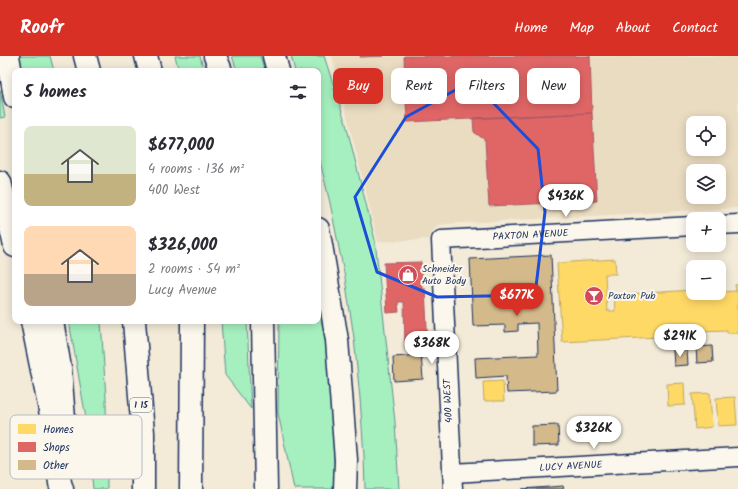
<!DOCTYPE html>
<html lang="en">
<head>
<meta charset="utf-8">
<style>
  :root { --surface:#fff; --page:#f7f7f7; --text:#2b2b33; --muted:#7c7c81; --accent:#d93025 }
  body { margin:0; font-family:Kalam,sans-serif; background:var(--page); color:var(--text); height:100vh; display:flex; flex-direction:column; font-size:15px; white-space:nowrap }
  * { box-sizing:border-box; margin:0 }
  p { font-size:13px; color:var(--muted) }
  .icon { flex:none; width:22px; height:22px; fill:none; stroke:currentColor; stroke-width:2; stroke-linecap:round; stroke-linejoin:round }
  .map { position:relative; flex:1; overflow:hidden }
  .drawer { position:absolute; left:12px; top:12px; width:309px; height:256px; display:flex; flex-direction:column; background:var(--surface); border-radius:8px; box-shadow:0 2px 10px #0003 }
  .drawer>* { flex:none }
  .hud { position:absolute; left:333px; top:12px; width:345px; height:36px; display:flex; gap:8px }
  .controls { position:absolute; left:686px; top:60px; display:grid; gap:8px }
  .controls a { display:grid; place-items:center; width:40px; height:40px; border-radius:8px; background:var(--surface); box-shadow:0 2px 10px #0003; font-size:20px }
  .price { position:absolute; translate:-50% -34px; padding:0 9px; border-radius:14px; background:#fff; color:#222; font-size:13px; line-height:26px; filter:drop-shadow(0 1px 2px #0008) }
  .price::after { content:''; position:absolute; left:50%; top:24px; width:12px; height:9px; margin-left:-6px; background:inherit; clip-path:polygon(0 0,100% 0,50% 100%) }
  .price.on { background:var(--accent); color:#fff }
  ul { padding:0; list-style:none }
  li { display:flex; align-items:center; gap:12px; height:100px; padding:0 12px }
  li span { display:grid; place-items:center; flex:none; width:112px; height:80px; border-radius:8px; color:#555 }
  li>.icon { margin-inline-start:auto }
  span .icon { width:48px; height:48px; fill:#fffc; stroke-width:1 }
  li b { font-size:17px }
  h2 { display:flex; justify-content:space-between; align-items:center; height:48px; padding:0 12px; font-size:17px }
  .chip { padding:0 14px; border-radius:8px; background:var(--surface); box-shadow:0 2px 10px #0003; font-size:14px; line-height:36px }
  .chip.on { background:var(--accent); color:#fff }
  header { display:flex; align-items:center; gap:24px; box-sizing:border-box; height:56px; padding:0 20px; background:var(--accent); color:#fff }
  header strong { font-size:19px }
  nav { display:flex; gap:22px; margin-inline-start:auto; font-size:14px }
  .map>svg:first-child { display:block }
  .built { fill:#eadcc1; fill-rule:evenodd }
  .green { fill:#a6f0bf; stroke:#60908e }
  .homes { fill:#ffd966; stroke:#bba664 }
  .shops { fill:#e06666; stroke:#a55664 }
  .building { fill:#d4ba8a; stroke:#1b2f5e }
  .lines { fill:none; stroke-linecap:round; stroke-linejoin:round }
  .minor-casing { stroke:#1b2f5e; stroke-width:21 }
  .highway-casing { stroke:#1b2f5e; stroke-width:25 }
  .minor { stroke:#fbf7ec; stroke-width:18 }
  .highway { stroke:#fbf7ec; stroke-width:22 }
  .marked { fill:none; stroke:#1d4ed8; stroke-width:3; stroke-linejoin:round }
  .labels { text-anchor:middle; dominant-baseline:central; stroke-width:4; stroke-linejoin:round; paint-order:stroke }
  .shield { fill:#fbf7ec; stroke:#5e6b89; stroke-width:1 }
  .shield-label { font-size:9px; font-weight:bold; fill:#1b2f5e }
  .street-label { font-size:10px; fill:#1b2f5e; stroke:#fbf7ec }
  .poi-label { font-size:10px; fill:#1b2f5e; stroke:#fbf7ec; text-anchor:start }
  .key { fill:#fbf7ec; stroke:#b8bbc1; stroke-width:1 }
  .key-label { font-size:11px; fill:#1b2f5e }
</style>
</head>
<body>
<header>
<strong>Roofr</strong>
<nav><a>Home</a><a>Map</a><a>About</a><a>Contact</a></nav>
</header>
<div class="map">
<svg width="738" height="433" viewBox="0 0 738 433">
  <rect width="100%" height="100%" fill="#f3ebd8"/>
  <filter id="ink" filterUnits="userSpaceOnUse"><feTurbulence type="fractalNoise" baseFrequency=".025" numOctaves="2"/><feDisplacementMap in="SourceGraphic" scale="8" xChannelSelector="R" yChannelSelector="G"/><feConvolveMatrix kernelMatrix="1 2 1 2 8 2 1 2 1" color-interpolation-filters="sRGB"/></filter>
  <g filter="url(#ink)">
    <path class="built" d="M332,0H738V152L444,168L437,170L431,178L430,183L378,186L356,96ZM693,67H719V93H693ZM693,115H719V141H693Z"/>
    <path class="green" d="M19,0H50L54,15H21Z
      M175,0H200L204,15H179Z
      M232,0H260L265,15H237Z
      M291,0H324L346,68L375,184L395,366L399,433H365L364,400L360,342L354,282L345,222L330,147L318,97V15H295Z
      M0,34L5,61L0,62Z
      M318,238C330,301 333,369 335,433H294L278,357L279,265H318Z
      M69,265H101L106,342L107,433H93L87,368Z
      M221,265H247L251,353L225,319Z"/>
    <path class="homes" d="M615,203L616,218H605L607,255H615L614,239L693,234V237H719V222L720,236L736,235L735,229L738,228V277H727V274L698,275V279L562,286L557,207Z
      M503,325L504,345H484L483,326Z
      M684,327L685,349L668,350L667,328Z
      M710,337L712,371L695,373L692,338Z
      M735,341L737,369L718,370L716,342Z"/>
    <path class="shops" d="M360,0H383L360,1Z
      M404,0H590L592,57L407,66Z
      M592,57L597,145L489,150L485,84L474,76L473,62Z
      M421,206L422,232H425L428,292L405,293L404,246H398L399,256L387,257L384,207Z"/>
    <path class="building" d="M551,199L557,335L507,337L506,320L476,322L475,302L538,299L537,267L518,268V275L505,276V269L473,270L470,203Z
      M712,290L713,306L697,307L696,291Z
      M673,294H687L688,309L674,310Z
      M421,299L423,323L394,325L393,301Z
      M558,369L559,389L532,390V370Z
      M563,430L564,433H522Z"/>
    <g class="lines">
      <g class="minor-casing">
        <g id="minor">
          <path d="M719,169L738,168"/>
          <path id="s1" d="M452,417L738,401"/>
          <path id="s2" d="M453,433L441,184L693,170"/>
        </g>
      </g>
      <g class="highway-casing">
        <path id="highway" d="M8,0L15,41
          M85,0L89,15
          M146,0L150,15
          M215,0L221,15
          M274,0L278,15
          M0,126L15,190
          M318,173L321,189L337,284L346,404L345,433
          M32,265L52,364L60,427L62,433
          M52,265L60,312L64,363
          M134,265L143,377V433
          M263,265L266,433
          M191,433L192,265"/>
      </g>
      <use href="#minor" class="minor"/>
      <use href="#highway" class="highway"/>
    </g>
  </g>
  <path class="marked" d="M472,25L538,93L545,156L535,239L437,241L377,216L355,141L406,61Z"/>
  <defs>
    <g id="shop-disc" transform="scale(1)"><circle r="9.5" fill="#d1495b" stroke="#fbf7ec"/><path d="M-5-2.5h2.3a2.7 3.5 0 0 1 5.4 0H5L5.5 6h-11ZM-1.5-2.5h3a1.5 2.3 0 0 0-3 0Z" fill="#fff"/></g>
    <g id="bar-disc" transform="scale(1)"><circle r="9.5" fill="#d1495b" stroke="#fbf7ec"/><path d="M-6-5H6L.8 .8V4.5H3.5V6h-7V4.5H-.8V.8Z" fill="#fff"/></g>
  </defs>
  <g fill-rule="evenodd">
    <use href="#shop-disc" x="408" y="219"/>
    <use href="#bar-disc" x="594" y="240"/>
  </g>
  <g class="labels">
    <rect class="shield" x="130" y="342" width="22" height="14" rx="3"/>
    <g class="shield-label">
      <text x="141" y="349">I 15</text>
    </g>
    <g class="street-label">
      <text stroke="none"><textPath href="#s2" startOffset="339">PAXTON AVENUE</textPath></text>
      <text transform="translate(448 345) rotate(-93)">400 WEST</text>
      <text stroke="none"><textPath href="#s1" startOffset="119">LUCY AVENUE</textPath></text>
    </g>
    <g class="poi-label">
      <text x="422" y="213">Schneider<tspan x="422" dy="12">Auto Body</tspan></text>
      <text x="608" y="240">Paxton Pub</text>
    </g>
  </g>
  <rect x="10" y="359" width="132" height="64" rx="6" class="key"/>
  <rect x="18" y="368" width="18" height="10" fill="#ffd966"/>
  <rect x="18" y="386" width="18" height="10" fill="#e06666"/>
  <rect x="18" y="404" width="18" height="10" fill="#d4ba8a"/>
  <g class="key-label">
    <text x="43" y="377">Homes</text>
    <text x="43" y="395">Shops</text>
    <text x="43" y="413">Other</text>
  </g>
</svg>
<div class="controls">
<a><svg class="icon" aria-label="locate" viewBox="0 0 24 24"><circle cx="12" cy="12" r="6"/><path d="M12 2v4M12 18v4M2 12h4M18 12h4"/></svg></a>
<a><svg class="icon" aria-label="layers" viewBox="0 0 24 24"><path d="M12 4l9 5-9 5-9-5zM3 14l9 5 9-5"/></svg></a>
<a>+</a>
<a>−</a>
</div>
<b class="price" style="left:566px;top:162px">$436K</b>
<b class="price on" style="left:517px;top:261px">$677K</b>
<b class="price" style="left:680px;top:302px">$291K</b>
<b class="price" style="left:432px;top:309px">$368K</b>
<b class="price" style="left:594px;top:394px">$326K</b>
<div class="hud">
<a class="chip on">Buy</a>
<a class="chip">Rent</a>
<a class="chip">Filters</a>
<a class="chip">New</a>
</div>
<section class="drawer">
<h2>5 homes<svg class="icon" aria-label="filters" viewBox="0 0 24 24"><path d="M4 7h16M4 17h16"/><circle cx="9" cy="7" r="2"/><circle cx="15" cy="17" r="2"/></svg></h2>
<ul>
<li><span style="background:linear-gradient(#dfe7d0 60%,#c2b280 0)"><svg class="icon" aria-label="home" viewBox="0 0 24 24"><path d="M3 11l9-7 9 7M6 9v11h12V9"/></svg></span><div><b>$677,000</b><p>4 rooms · 136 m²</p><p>400 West</p></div></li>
<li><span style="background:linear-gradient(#ffd9b3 60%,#b9a48a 0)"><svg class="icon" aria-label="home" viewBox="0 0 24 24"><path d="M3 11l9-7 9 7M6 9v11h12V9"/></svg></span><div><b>$326,000</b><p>2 rooms · 54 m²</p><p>Lucy Avenue</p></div></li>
</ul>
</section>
</div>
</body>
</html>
